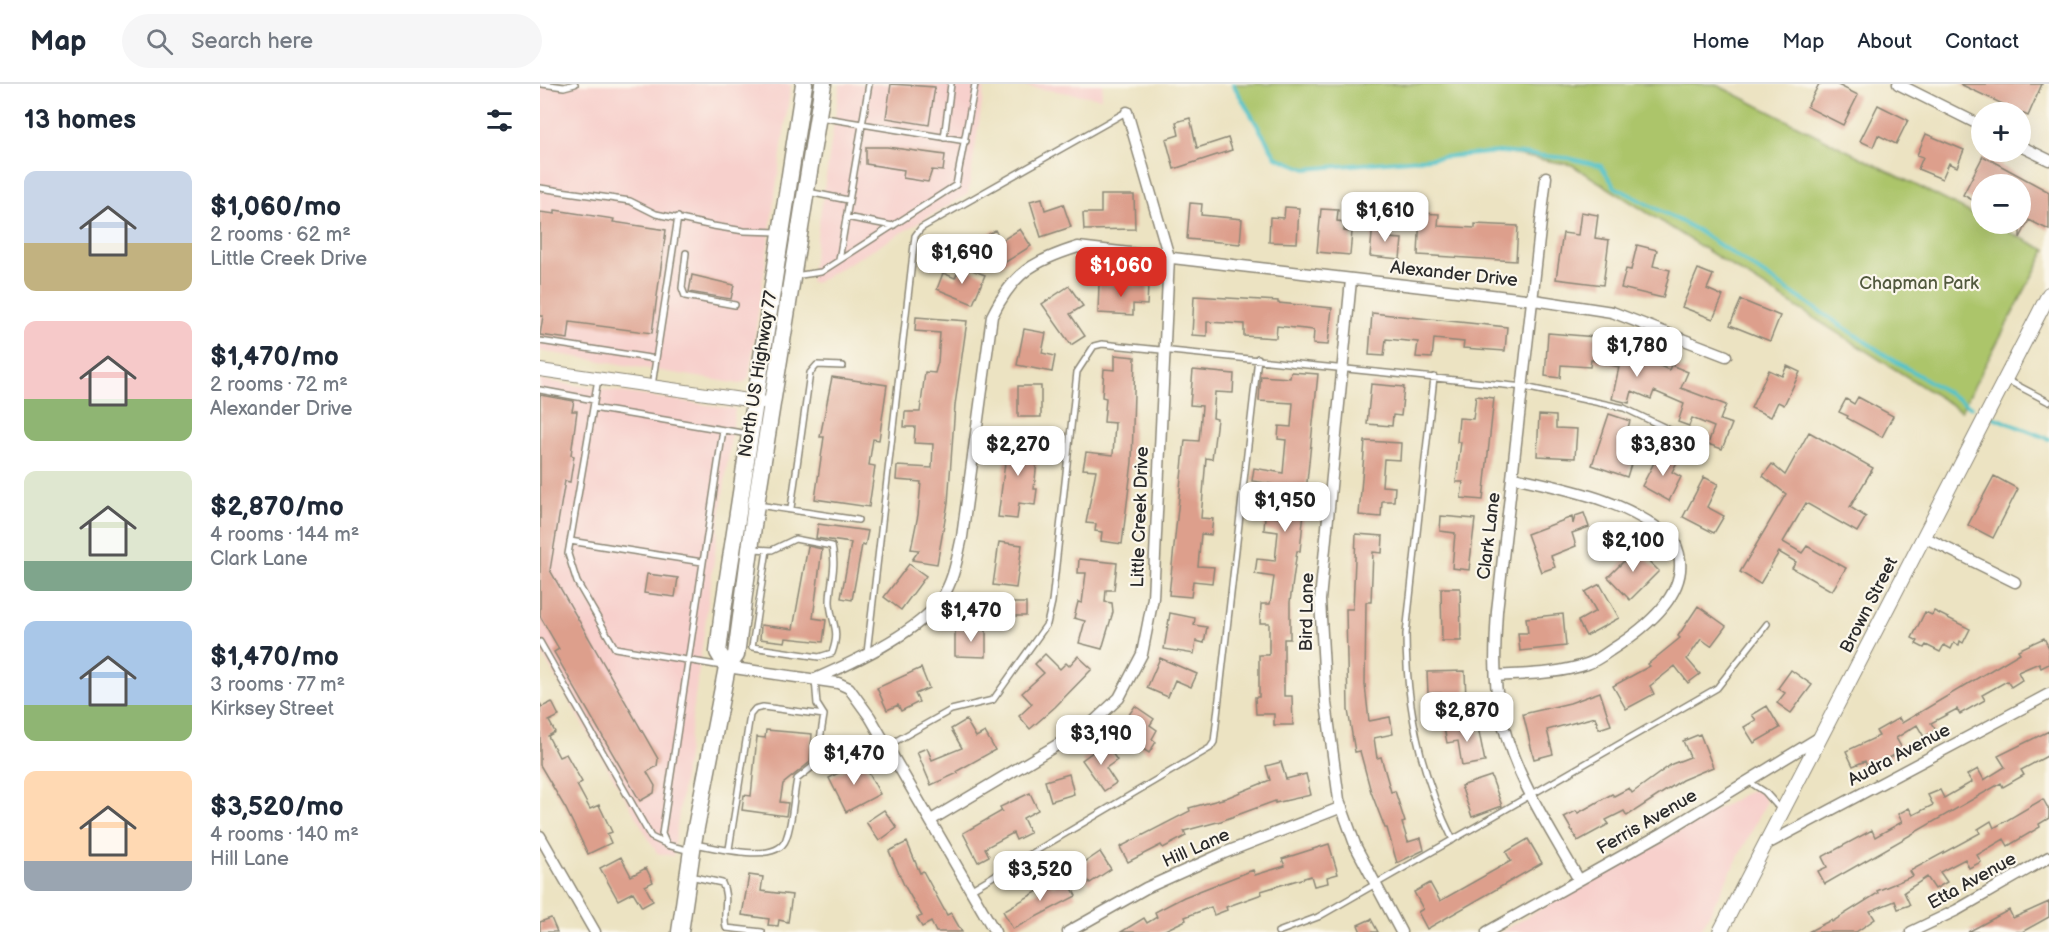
<!DOCTYPE html>
<html lang="en">
<head>
<meta charset="utf-8">
<style>
  :root { --surface:#fff; --page:#f6f6f7; --text:#1f2937; --muted:#747a83; --line:#e0e1e3; --accent:#d93025 }
  body { margin:0; font-family:"Balsamiq Sans",sans-serif; background:var(--page); color:var(--text); height:100vh; display:flex; flex-direction:column; font-size:22px; white-space:nowrap }
  * { box-sizing:border-box; margin:0 }
  p { font-size:20px; color:var(--muted) }
  .icon { flex:none; width:33px; height:33px; fill:none; stroke:currentColor; stroke-width:2; stroke-linecap:round; stroke-linejoin:round }
  .map { position:relative; flex:1; overflow:hidden }
  .panel { display:flex; flex-direction:column; background:var(--surface); width:540px }
  .panel>* { flex:none }
  .tools { position:absolute; left:1431px; top:18px; display:grid; gap:12px }
  .tools a { display:grid; place-items:center; width:60px; height:60px; border-radius:50%; background:var(--surface); box-shadow:0 6px 24px #0002; font-size:30px }
  .price { position:absolute; translate:-50% -51px; padding:0 14px; border-radius:12px; background:#fff; color:#222; font-size:20px; line-height:39px; filter:drop-shadow(0 2px 3px #0008) }
  .price::after { content:''; position:absolute; left:50%; top:36px; width:18px; height:14px; margin-left:-9px; background:inherit; clip-path:polygon(0 0,100% 0,50% 100%) }
  .price.on { background:var(--accent); color:#fff }
  ul { padding:0; list-style:none }
  li { display:flex; align-items:center; gap:18px; height:150px; padding:0 24px }
  li span { display:grid; place-items:center; flex:none; width:168px; height:120px; border-radius:12px; color:#555 }
  li>.icon { margin-inline-start:auto }
  span .icon { width:72px; height:72px; fill:#fffc; stroke-width:1 }
  li b { font-size:26px }
  h2 { display:flex; justify-content:space-between; align-items:center; height:72px; padding:0 24px; font-size:26px }
  header { display:flex; align-items:center; gap:36px; box-sizing:border-box; height:84px; padding:0 30px; background:var(--surface); border-bottom:2px solid var(--line) }
  header strong { font-size:28px }
  nav { display:flex; gap:33px; margin-inline-start:auto; font-size:21px }
  .search { width:420px; height:54px; background:var(--page); display:flex; align-items:center; gap:15px; box-sizing:border-box; padding:0 21px; border-radius:33px; color:var(--muted); font-size:22px }
  main { display:flex; flex:1; min-height:0 }
  .map>svg:first-child { display:block }
  .built { fill:#f7d0cc }
  .green { fill:#acc56a; stroke:#6c784a; stroke-width:1.5 }
  .lines { fill:none; stroke-linecap:round; stroke-linejoin:round }
  .stream { stroke:#55c3c9; stroke-width:4 }
  .building { fill:#dd9f8c }
  .service-casing { stroke:#8c8776; stroke-width:8 }
  .minor-casing { stroke:#8c8776; stroke-width:13 }
  .tertiary-casing { stroke:#8c8776; stroke-width:14 }
  .secondary-casing { stroke:#8c8776; stroke-width:16 }
  .primary-casing { stroke:#8c8776; stroke-width:19 }
  .service { stroke:#fff; stroke-width:5 }
  .minor { stroke:#fff; stroke-width:10 }
  .tertiary { stroke:#fff; stroke-width:12 }
  .secondary { stroke:#fff; stroke-width:14 }
  .primary { stroke:#fff; stroke-width:16 }
  .labels { text-anchor:middle; dominant-baseline:central; stroke-width:4.5; stroke-linejoin:round; paint-order:stroke }
  .street-label { font-size:18px; fill:#2b2b2b; stroke:#fbf7ec }
  .park-label { font-size:18px; fill:#52593e; stroke:#fbf7ec }
</style>
</head>
<body>
<header>
<strong>Map</strong>
<div class="search"><svg class="icon" aria-label="search" viewBox="0 0 24 24"><circle cx="10" cy="10" r="6"/><path d="M15 15l6 6"/></svg>Search here</div>
<nav><a>Home</a><a>Map</a><a>About</a><a>Contact</a></nav>
</header>
<main>
<section class="panel">
<h2>13 homes<svg class="icon" aria-label="filters" viewBox="0 0 24 24"><path d="M4 7h16M4 17h16"/><circle cx="9" cy="7" r="2"/><circle cx="15" cy="17" r="2"/></svg></h2>
<ul>
<li><span style="background:linear-gradient(#c9d6e8 60%,#c2b280 0)"><svg class="icon" aria-label="home" viewBox="0 0 24 24"><path d="M3 11l9-7 9 7M6 9v11h12V9"/></svg></span><div><b>$1,060/mo</b><p>2 rooms · 62 m²</p><p>Little Creek Drive</p></div></li>
<li><span style="background:linear-gradient(#f6c9c9 65%,#8fb573 0)"><svg class="icon" aria-label="home" viewBox="0 0 24 24"><path d="M3 11l9-7 9 7M6 9v11h12V9"/></svg></span><div><b>$1,470/mo</b><p>2 rooms · 72 m²</p><p>Alexander Drive</p></div></li>
<li><span style="background:linear-gradient(#dfe7d0 75%,#7fa58c 0)"><svg class="icon" aria-label="home" viewBox="0 0 24 24"><path d="M3 11l9-7 9 7M6 9v11h12V9"/></svg></span><div><b>$2,870/mo</b><p>4 rooms · 144 m²</p><p>Clark Lane</p></div></li>
<li><span style="background:linear-gradient(#a9c7e8 70%,#8fb573 0)"><svg class="icon" aria-label="home" viewBox="0 0 24 24"><path d="M3 11l9-7 9 7M6 9v11h12V9"/></svg></span><div><b>$1,470/mo</b><p>3 rooms · 77 m²</p><p>Kirksey Street</p></div></li>
<li><span style="background:linear-gradient(#ffd9b3 75%,#9aa5b1 0)"><svg class="icon" aria-label="home" viewBox="0 0 24 24"><path d="M3 11l9-7 9 7M6 9v11h12V9"/></svg></span><div><b>$3,520/mo</b><p>4 rooms · 140 m²</p><p>Hill Lane</p></div></li>
</ul>
</section>
<div class="map">
<svg width="1509" height="848" viewBox="0 0 1509 848">
  <rect width="100%" height="100%" fill="#fbf7ec"/>
  <filter id="ink" filterUnits="userSpaceOnUse"><feTurbulence type="fractalNoise" baseFrequency=".0167" numOctaves="2"/><feDisplacementMap in="SourceGraphic" scale="12" xChannelSelector="R" yChannelSelector="G"/><feConvolveMatrix kernelMatrix="1 2 1 2 8 2 1 2 1" color-interpolation-filters="sRGB"/></filter>
  <filter id="wash" filterUnits="userSpaceOnUse"><feTurbulence type="fractalNoise" baseFrequency=".008" numOctaves="4" result="noise"/><feDisplacementMap in="SourceGraphic" scale="24" xChannelSelector="R" yChannelSelector="G"/><feGaussianBlur stdDeviation="1.35" result="paint"/><feColorMatrix in="noise" values="0 0 0 0 0 0 0 0 0 0 0 0 0 0 0 0 0 1.4 0 .05"/><feComposite in="paint" operator="in"/></filter>
  <g filter="url(#wash)">
    <rect width="100%" height="100%" fill="#ece3c2"/>
    <path class="built" d="M0,0H251L209,294L205,298L200,300L0,267Z
      M300,0H445L428,110L275,199L270,198Z
      M469,0H563L561,14Z
      M0,296L195,325L133,772L117,769L0,566Z
      M1213,705L1223,708L1226,719L1160,848H960Z"/>
    <path class="green" d="M693,0H1175L1441,134L1442,140H1453L1506,166L1421,327L1032,81L959,68L766,85L736,73Z"/>
    <g class="lines">
      <path class="stream" d="M693,0L736,73L766,85L959,68L1028,74L1061,82L1075,103L1157,146L1347,272L1431,323
        M1450,332L1509,355"/>
    </g>
    <g id="blocks">
      <path class="building" d="M351,0L395,3L389,41L346,34Z
        M1279,0H1296L1318,11L1303,41L1267,23Z
        M1420,0H1502L1488,32Z
        M1338,21L1368,36L1356,60L1338,51L1333,63L1320,57Z
        M650,34L657,64L688,54L692,66L634,85L626,55L639,51L636,38Z
        M1386,50L1424,66L1417,83L1409,79L1402,95L1378,85L1383,73L1377,71Z
        M326,63H347L405,71L403,87L392,86L388,98L363,94L364,86L326,80Z
        M1443,72L1509,108V146L1489,136L1480,154V100H1442V108L1436,118L1423,111Z
        M561,111H594L595,145L544,146L543,129H561Z
        M502,114L505,126L523,120L531,143L501,153L490,117Z
        M650,119L662,120L661,131L702,135L700,160L647,155Z
        M745,123L759,124L757,159L729,158L730,133L744,134Z
        M781,125L798,126L797,137L805,138L804,147L812,148L810,171L777,168Z
        M15,126L74,135L73,138L126,146L112,249L30,238L28,255L0,251L3,232H0V128L15,130Z
        M1041,128L1058,131L1055,154L1069,156L1063,201L1016,195L1023,149L1038,151Z
        M880,129L899,130L898,142L935,144V140L978,142L976,177L878,171Z
        M833,139L849,141L848,154L862,155L860,175L830,172Z
        M480,145L491,162L461,181L444,153L455,146L461,157Z
        M1097,161L1117,166L1113,182L1130,186L1123,214L1081,204L1086,185L1091,186Z
        M427,184L445,191L433,220L397,205L403,189L415,194L418,188L425,191Z
        M1158,185L1173,191L1167,205L1183,212L1173,235L1142,223Z
        M152,191L194,201L191,215L149,208Z
        M559,200L608,202L607,221L593,220V231L558,229Z
        M529,202L543,222L530,230L545,252L531,261L502,220Z
        M654,212L738,217V219L792,224L788,261L773,260L774,246L737,242L736,254L704,252V240L667,238V252L652,251Z
        M1201,216L1240,232L1230,257L1190,241Z
        M832,229L967,243L965,267L923,264L924,258L894,255L892,274L876,273L878,258L846,255L844,272L829,271Z
        M376,233L427,237L415,321L408,419L397,480L372,476L379,466L371,465L378,431L381,398L356,396L357,382L392,384L393,360L374,359L375,343H364L365,328H380L385,288L395,289L398,278L400,249L375,247Z
        M484,245L506,249L502,269L515,272L512,288L477,281Z
        M1008,249L1056,253L1054,266L1065,268L1068,256L1102,264L1100,273L1129,286L1131,281L1148,288L1141,304L1186,321L1180,336L1192,340L1182,365L1168,360L1174,343L1152,334L1149,342L1138,338L1144,320L1114,307L1111,315L1092,307L1089,319L1072,315L1079,283L1051,276L1050,283L1021,281L1020,294L1005,292Z
        M575,271L595,273L592,378L582,460L561,457L562,448L555,447L556,440L546,439L556,386L543,385L546,368L573,371L575,339L564,338L566,314L562,313L564,285L575,286Z
        M1247,282L1260,288L1244,321L1238,318L1231,333L1211,324L1229,286L1242,292Z
        M653,286L694,290L693,309L675,308L673,334L677,335L672,375L666,374L661,434L673,435L671,451L661,450L658,482L674,483L672,499L653,497L651,513L629,511L645,356L659,357L662,322L650,321Z
        M751,288L778,290L760,467H757L750,518V555H744V612H752L753,641H734V630H716L715,613H719V571H729V539H720L721,520H730L734,493L715,490L717,475L735,477L738,448L724,446L725,432L742,434L745,406L731,404V400L712,397L714,384L743,389L746,356L738,355L739,342L751,343L753,319L719,317L720,302L721,292L750,294Z
        M292,293L347,301L339,356L333,355L329,381L335,382L329,423L275,415L284,353H280Z
        M831,300L864,303L861,332L853,331L852,342L827,340Z
        M478,302H501V333H478Z
        M0,311L34,317L32,327H37L31,371L34,372L30,398L25,397L10,486L118,675L117,682L107,688L115,702L114,709L100,717L14,568L19,565L0,532Z
        M936,312L954,314L943,416L921,414L923,398H916L921,358H917L919,334L933,335Z
        M1318,313L1353,332L1342,353L1307,334L1308,332L1299,328L1306,315L1314,320Z
        M1069,330L1090,337L1086,350L1099,354L1087,393L1052,381Z
        M999,331L1016,332V344L1037,345L1035,374L997,372Z
        M469,348L485,350L483,366L498,368L494,405H497L495,421L479,419L477,435L458,433Z
        M1269,348L1333,384L1310,423L1326,433L1317,448L1266,419L1243,458L1262,469L1267,462L1306,484L1292,507L1252,484L1256,478L1239,468L1220,500L1200,488L1246,410L1223,392L1232,380L1245,391Z
        M825,357L861,359L860,376L844,375L842,402L855,403L854,417H842L841,433L819,431Z
        M1120,367L1138,376L1132,388L1141,393L1129,417L1102,402Z
        M1454,392L1478,405L1453,454L1428,441Z
        M1164,393L1178,400L1167,423L1184,432L1174,449L1143,433Z
        M1044,429L1049,443L1032,449L1036,462L1011,472L1015,483L1001,488L987,450L1032,433L1033,440L1035,432Z
        M901,432L935,435L929,486L912,484L915,449L900,447Z
        M278,440L328,447L325,462L322,461L312,516L301,514L311,459L276,454Z
        M816,450L843,452L842,469L833,468L831,518H826L825,601L829,637L850,633L853,650L834,654L837,674L841,673L851,708L855,707L865,738L862,739L868,758L881,754L884,766L857,779L847,744H845L831,708L820,667L815,668L808,626L806,525H813Z
        M459,458L482,461L476,504L453,501Z
        M1092,461L1119,487L1090,516L1068,493L1088,473L1083,469Z
        M268,462L282,465L273,534L286,536L283,558L246,554L245,558L220,555L221,541L253,545Z
        M539,475L577,479L574,506H566L565,518L572,519L573,528L562,565L539,559L545,537L534,534L538,518L542,519L546,489H538Z
        M369,480L386,492L361,526L344,513Z
        M107,490L138,494L135,513L104,509Z
        M1060,500L1079,534L1046,552L1038,537L1056,527L1045,508Z
        M901,504H920L921,557H902Z
        M461,519H486V532H461Z
        M1158,522L1186,542L1171,562L1161,555L1147,575L1160,590L1148,599L1135,582L1110,602L1114,610L1086,625L1073,602L1110,582L1108,580L1140,554L1138,552Z
        M1394,527L1430,545L1423,559L1420,557L1419,561L1414,559L1411,565L1404,561L1400,568L1386,561L1384,564L1376,560L1378,557L1372,554L1385,528L1392,531Z
        M630,529L655,534L654,541L667,543L664,559L656,557L654,570L624,565Z
        M1023,530L1026,562L980,567L978,549H988L986,534Z
        M415,545H446V573L415,572Z
        M1504,554L1509,564V580L1501,584L1499,579L1478,588L1482,596L1471,603L1467,597L1442,611L1445,616L1420,630L1417,625L1391,639L1396,646L1384,653L1377,641L1356,654L1363,666L1337,681L1328,685L1325,677L1313,682L1306,667L1339,652L1336,647L1359,634L1362,639L1480,569L1478,566Z
        M505,570L520,585L526,579L529,582L538,572L552,585L515,623L490,645L479,632L492,620L482,609L504,589L495,580Z
        M620,574L657,590L651,603L635,596L628,613L607,604Z
        M381,584L389,604L375,610L379,618L361,627L358,621L347,626L337,604Z
        M1251,586L1272,601L1251,629L1237,619L1245,609L1238,604Z
        M925,587L926,617L901,618V609H888L887,588Z
        M1060,608L1071,641L1059,645L1055,633L1007,646L1013,670L994,675L983,630L1030,619Z
        M12,618L19,632L9,637L15,648L8,652L19,673L26,670L42,698L37,701L50,725L59,721L72,748L67,750L71,759L48,770L26,725L0,681V619L2,623Z
        M595,622L614,635L610,641L617,646L612,655L616,658L609,669L577,648Z
        M1227,622L1240,644L1214,659L1204,643L1216,636L1212,631Z
        M426,636L436,653L445,648L455,666L417,687L418,689L391,701L377,668L387,664L392,676L422,664L411,645Z
        M937,638L945,678L922,682L918,657L907,659L904,644Z
        M226,646L272,650L270,678L243,700L240,718L248,719L246,732L202,726L204,711L211,712L217,653L225,654Z
        M1509,647V671L1481,686L1484,691L1463,703L1461,699L1285,800L1278,787L1287,783L1282,773L1332,746L1335,753L1362,738L1358,730L1369,724L1373,731L1393,721L1388,711L1400,706L1404,714L1432,698L1427,691L1438,685L1444,696L1465,683L1458,672Z
        M1160,650L1173,683L1142,696L1087,732L1084,727L1066,736L1069,740L1038,757L1024,733L1036,727L1038,729L1072,710L1074,712L1089,704L1092,709L1132,680L1150,673L1143,657Z
        M565,659L577,676L566,684L576,699L564,707L542,676Z
        M322,676L340,710L306,728L289,694Z
        M741,678L746,695L766,690L771,711L735,719V717L681,737L644,747L646,752L623,764L621,761L588,778L580,763L650,727L649,724L686,714L730,696L726,682Z
        M529,690L534,710L511,717L505,697Z
        M951,692L962,722L932,733L921,702Z
        M490,709L498,726L483,734L490,749L476,756L473,749L445,764L449,772L438,778L423,749L462,727L460,723Z
        M1503,715L1509,726V734L1499,740L1500,743L1468,762L1464,755L1437,771L1441,778L1429,784L1425,775L1400,788L1407,798L1395,805L1387,793L1364,808L1370,821L1358,825L1355,817L1330,827L1335,835L1316,848H1268L1291,836L1292,838L1338,809L1337,807L1373,792L1370,787L1440,749L1438,745L1451,737L1454,744Z
        M344,726L357,744L339,757L326,738Z
        M988,755L1002,779L887,845L878,828L883,825L874,808L890,799L900,817L971,777L966,768Z
        M367,758L380,789L383,787L407,831L411,829L422,848H396L391,838L382,843L377,834L382,832L364,801L349,767Z
        M789,760L798,790L787,793L788,799L774,802L771,792L721,807L722,810L686,823L687,826L674,831L671,823L645,833L646,836L621,848H581L604,834L607,839L617,833L615,828L644,813L713,786L715,791L745,782L742,775Z
        M560,768L571,785L550,799L538,783Z
        M81,773L91,792L106,784L113,798L105,802L113,817L102,823L93,808L78,816L60,784Z
        M209,791L223,793L221,807L252,811L248,838L239,836L238,842L228,841L229,835L202,831Z
        M507,792L513,802L527,794L536,812L473,845L463,827L500,806L496,797Z
        M1509,818V833L1482,848H1428L1469,826L1473,834Z
        M11,834L17,848H0V838Z
        M831,835L838,848H821L818,841Z"/>
    </g>
  </g>
  <g filter="url(#ink)">
    <use href="#blocks" fill-opacity="0" stroke="#8c8776" stroke-width="1.5"/>
    <g class="lines">
      <g class="service-casing">
        <path id="service" d="M2,0L24,3L35,0
          M279,33L426,57
          M404,54L411,0
          M0,104L90,117L116,130L173,142L204,147L238,148
          M268,108L308,116
          M306,133L353,142
          M146,169L142,204L145,212L195,221
          M299,176L329,0
          M254,192L281,188L416,101L435,0
          M0,257L116,275L112,302
          M116,275L138,133
          M894,293L866,550C866,621 881,692 913,756
          M58,295L28,470L37,498L75,564L182,582
          M1467,296L1509,318
          M0,306L54,316
          M53,324L208,350
          M218,421L318,436
          M251,424L270,289L277,281L303,282
          M30,457L162,478
          M213,465L232,466L255,455L292,462C297,484 290,498 290,518C291,539 301,545 292,569L279,573L212,563L227,466
          M0,558L111,753L126,760
          M327,569L375,152L381,144L586,28
          M347,662L411,626L453,616L507,540L512,518L537,288L554,262L562,260L984,303L1084,324L1130,346
          M1208,697L1225,708L1242,727
          M154,760C176,763 237,781 246,755C253,737 253,714 257,695L276,680L284,631L277,620L275,595
          M189,765L210,631L215,625L223,623L284,631
          M151,767L127,761L122,750L183,346
          M150,792L182,799C190,814 182,828 186,844L222,848
          M430,806L670,664L674,658L718,274
          M738,848L778,833L1177,604L1227,540"/>
      </g>
      <g class="minor-casing">
        <path id="minor" d="M1358,0L1442,42
          M1480,62L1509,76
          M1006,93L957,527C955,560 953,594 960,627C972,689 1009,743 1039,796
          M811,196L780,516L786,619L799,716L816,763L861,848
          M1384,453L1475,498
          M187,583L298,599L309,604L330,633L455,848
          M956,592C986,590 1018,590 1047,580C1056,577 1064,571 1071,566C1106,544 1158,504 1134,457C1088,416 1031,406 973,393
          M275,595C312,579 380,548 402,514C414,496 417,474 422,453L452,232C473,189 493,177 538,163L994,216L1072,228L1186,272
          M391,736L549,642L579,614L602,570L613,514L629,173L587,28
          M0,752L55,848
          M1225,761L1509,610
          M528,848L606,804L684,769L802,723
          M947,848L1123,749L1280,653
          M1371,848L1417,826L1509,773"/>
      </g>
      <g class="tertiary-casing">
        <path id="tertiary" d="M0,286L222,318"/>
      </g>
      <g class="secondary-casing">
        <path id="secondary" d="M1180,848L1509,210"/>
      </g>
      <g class="primary-casing">
        <path id="primary" d="M187,583L178,568L183,526L264,0
          M140,848L153,759L187,583L196,571L216,420L283,0"/>
      </g>
      <use href="#service" class="service"/>
      <use href="#minor" class="minor"/>
      <use href="#tertiary" class="tertiary"/>
      <use href="#secondary" class="secondary"/>
      <use href="#primary" class="primary"/>
    </g>
  </g>
  <g class="labels">
    <g class="street-label">
      <text transform="translate(914 190) rotate(6)">Alexander Drive</text>
      <text transform="translate(218 290) rotate(-81)">North US Highway 77</text>
      <text transform="translate(600 433) rotate(-88)">Little Creek Drive</text>
      <text transform="translate(949 452) rotate(-83)">Clark Lane</text>
      <text transform="translate(1329 521) rotate(-63)">Brown Street</text>
      <text transform="translate(767 528) rotate(-89)">Bird Lane</text>
      <text transform="translate(1359 671) rotate(-28)">Audra Avenue</text>
      <text transform="translate(1107 738) rotate(-30)">Ferris Avenue</text>
      <text transform="translate(656 764) rotate(-24)">Hill Lane</text>
      <text transform="translate(1432 797) rotate(-29)">Etta Avenue</text>
    </g>
    <g class="park-label">
      <text x="1379" y="199">Chapman Park</text>
    </g>
  </g>
</svg>
<div class="tools">
<a>+</a>
<a>−</a>
</div>
<b class="price" style="left:845px;top:159px">$1,610</b>
<b class="price" style="left:422px;top:201px">$1,690</b>
<b class="price on" style="left:581px;top:214px">$1,060</b>
<b class="price" style="left:1097px;top:294px">$1,780</b>
<b class="price" style="left:478px;top:393px">$2,270</b>
<b class="price" style="left:1123px;top:393px">$3,830</b>
<b class="price" style="left:745px;top:449px">$1,950</b>
<b class="price" style="left:1093px;top:489px">$2,100</b>
<b class="price" style="left:431px;top:559px">$1,470</b>
<b class="price" style="left:927px;top:659px">$2,870</b>
<b class="price" style="left:561px;top:682px">$3,190</b>
<b class="price" style="left:314px;top:702px">$1,470</b>
<b class="price" style="left:500px;top:818px">$3,520</b>
</div>
</main>
</body>
</html>
